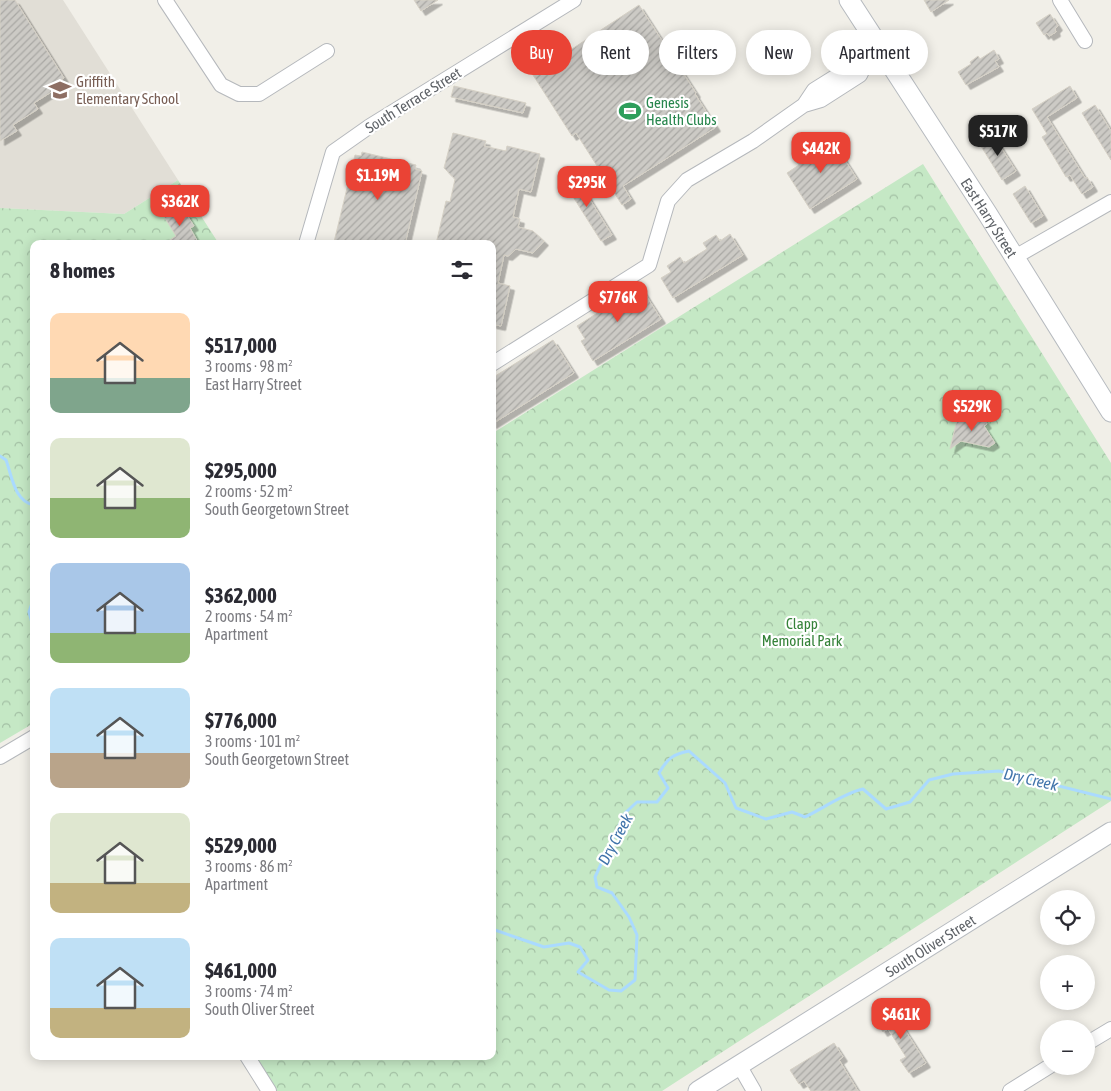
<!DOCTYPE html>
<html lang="en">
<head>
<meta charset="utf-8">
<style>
  :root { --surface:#fff; --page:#f2f2f3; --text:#2b2b33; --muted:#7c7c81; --accent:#ea4335 }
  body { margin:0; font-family:"Asap Condensed",sans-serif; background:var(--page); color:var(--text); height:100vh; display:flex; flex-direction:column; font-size:19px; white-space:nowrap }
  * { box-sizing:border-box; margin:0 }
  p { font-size:16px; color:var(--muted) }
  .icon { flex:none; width:28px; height:28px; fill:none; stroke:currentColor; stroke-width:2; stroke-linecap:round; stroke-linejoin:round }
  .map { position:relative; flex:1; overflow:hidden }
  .details { position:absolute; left:30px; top:240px; width:466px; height:820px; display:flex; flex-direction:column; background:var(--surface); border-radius:10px; box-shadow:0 2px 12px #0003 }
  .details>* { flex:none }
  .guide { position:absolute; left:511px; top:30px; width:475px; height:45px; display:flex; gap:10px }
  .tools { position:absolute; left:1040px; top:890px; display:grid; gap:10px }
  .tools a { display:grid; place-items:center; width:55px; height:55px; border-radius:50%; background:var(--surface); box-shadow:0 2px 12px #0003; font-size:25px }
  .price { position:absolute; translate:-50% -42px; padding:0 11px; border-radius:10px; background:var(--accent); color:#fff; font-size:16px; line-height:32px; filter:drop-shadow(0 1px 2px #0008) }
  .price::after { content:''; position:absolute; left:50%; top:30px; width:15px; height:11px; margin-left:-8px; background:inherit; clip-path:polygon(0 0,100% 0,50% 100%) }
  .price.active { background:#222; color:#fff }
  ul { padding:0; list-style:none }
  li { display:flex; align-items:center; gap:15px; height:125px; padding:0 20px }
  li span { display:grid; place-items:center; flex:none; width:140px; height:100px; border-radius:10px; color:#555 }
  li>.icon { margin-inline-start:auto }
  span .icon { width:60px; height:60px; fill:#fffc; stroke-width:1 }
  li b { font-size:21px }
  h2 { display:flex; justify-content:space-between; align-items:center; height:60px; padding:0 20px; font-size:21px }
  .tag { padding:0 18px; border-radius:22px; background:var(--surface); box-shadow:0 2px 12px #0003; font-size:18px; line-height:45px }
  .tag.active { background:var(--accent); color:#fff }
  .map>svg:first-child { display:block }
  .education { fill:#e1ded6 }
  .park { fill:url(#park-crowns) }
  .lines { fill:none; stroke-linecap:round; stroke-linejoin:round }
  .stream { stroke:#aadaff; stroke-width:3 }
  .building { fill:url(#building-hatch); stroke:#d6d1c6; filter:url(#shadow) }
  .street-casing { stroke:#b5b8bc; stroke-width:16 }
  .secondary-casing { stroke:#b6babf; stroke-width:21 }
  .street { stroke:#fff; stroke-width:14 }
  .secondary { stroke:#fff; stroke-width:19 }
  .labels { text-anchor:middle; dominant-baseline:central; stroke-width:4.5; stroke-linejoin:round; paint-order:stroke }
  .education-label { font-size:15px; fill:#785e54; stroke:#fff; text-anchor:start }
  .street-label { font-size:15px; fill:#5f6368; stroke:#fff }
  .leisure-label { font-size:15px; fill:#27864d; stroke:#fff; text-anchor:start }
  .park-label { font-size:15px; fill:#348238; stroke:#fff }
  .water-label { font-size:16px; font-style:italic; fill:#4174aa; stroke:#fff }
</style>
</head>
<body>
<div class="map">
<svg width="1111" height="1091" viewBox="0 0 1111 1091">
  <defs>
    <pattern id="park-crowns" width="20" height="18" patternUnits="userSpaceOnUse" patternTransform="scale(1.25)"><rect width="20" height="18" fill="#c5e8c5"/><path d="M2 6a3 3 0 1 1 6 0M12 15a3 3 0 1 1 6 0" fill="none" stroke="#a3c0a4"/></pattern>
    <pattern id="building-hatch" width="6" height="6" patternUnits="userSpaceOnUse" patternTransform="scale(1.25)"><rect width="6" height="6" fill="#cccac5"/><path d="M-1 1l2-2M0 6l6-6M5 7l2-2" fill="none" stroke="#a9a8a4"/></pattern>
    <filter id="shadow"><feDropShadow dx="4.5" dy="4.5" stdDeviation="0" flood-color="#0004"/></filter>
  </defs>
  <rect width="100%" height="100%" fill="#f1efe8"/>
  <path class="education" d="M0,0H63L178,180L124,214L0,208Z"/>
  <path class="park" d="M923,164L1111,463V801L662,1091H274L252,1056H492L493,433Z
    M178,180L219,244H34V723L0,743V208L124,214Z"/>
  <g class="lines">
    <path class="stream" d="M0,456L6,460C12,476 14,501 34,505
      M34,597L29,612L34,630
      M492,929L544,947L569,943L580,947L588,960L578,972L609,990L621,991L635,980L637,935L629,917L612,893L597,887L595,877L625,813L637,802H657L668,788L659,773C667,759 673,754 689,751L725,783L736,808L766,819L792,812L805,817C822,809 846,792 863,789L886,809L910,802L929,780L953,774L999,771L1111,799"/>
  </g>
  <path class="building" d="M0,0H15L64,78L54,85L56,89L34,103L38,109L13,125L17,131L0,141Z
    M414,0H438L421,11Z
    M924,0H949L931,12Z
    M639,5L696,93L695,94L716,127L623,186L631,199L622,205L576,133L572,136L524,61L537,52L546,66Z
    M1050,14L1058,26L1055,29L1056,32L1049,36L1047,33L1044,35L1036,23Z
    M994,50L999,59L995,61L999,67L966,85L958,72L971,64L970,62L978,56L980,59Z
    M454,86L526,103L523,113L451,97Z
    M1070,86L1077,98L1047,117L1085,178L1087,177L1093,187L1082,194L1070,175L1066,177L1042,137L1047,134L1032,109Z
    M1095,105L1111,131V160L1082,113Z
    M453,133L486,141L484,146L506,151L507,146L540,154L531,192L519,189L513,217L520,219L518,227L533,231L544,241L533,253L516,249L508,256L504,255L498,283L510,286L501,326L492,324V244H436L446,201L450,202L455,179L444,168Z
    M993,135L1016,171L1002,180L979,143Z
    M834,143L857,179L810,209L787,173L799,165L797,162L801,160L798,156L814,146L817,150L821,148L822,151Z
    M362,152L416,165L415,169L422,171L405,244L334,242L355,155L361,156Z
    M574,174L612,235L601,241L563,181Z
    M1025,186L1043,216L1031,223L1013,194Z
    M180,204L194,226L190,228L199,244H164L176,236L163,215Z
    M730,234L743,255L673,298L661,278L671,272L667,266L680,257L684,263L707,249L703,243L716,235L720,241Z
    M640,286L661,319L593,361L581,341L585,339L577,326Z
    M553,340L574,373L492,424V378Z
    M979,412L987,424L984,426L995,443L989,447L961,441L950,449L958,416L961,421Z
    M891,1008L926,1063L909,1073L900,1060L906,1057L888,1029L883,1032L875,1019Z
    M834,1043L843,1057L839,1060L858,1091H811L804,1081L799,1084L790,1070Z"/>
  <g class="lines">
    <g class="street-casing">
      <path id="street" d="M165,0L221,85L239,94H259L327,51
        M1060,0L1085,41
        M804,105L814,90L854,65L866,63L882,53
        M306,244L333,152L370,126L574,0
        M1015,257L1111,202
        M492,364L649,265L668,201L687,180L753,141L804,105L821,100L860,75L866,63
        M0,757L34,737
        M1086,1044L1111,1029
        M247,1056L269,1091
        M739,1065L754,1091
        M1010,1091L1050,1066"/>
    </g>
    <g class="secondary-casing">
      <g id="secondary">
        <path id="s1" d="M849,0L987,213L1111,412"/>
        <path id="s2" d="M698,1091L1111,832"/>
      </g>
    </g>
    <use href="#street" class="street"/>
    <use href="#secondary" class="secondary"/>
  </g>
  <defs>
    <g id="school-bare" transform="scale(1.725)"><path d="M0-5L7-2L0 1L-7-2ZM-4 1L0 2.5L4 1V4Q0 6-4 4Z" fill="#8d6e63" stroke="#fff" stroke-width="2.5" paint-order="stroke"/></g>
    <g id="stadium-bare" transform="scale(1.725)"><path d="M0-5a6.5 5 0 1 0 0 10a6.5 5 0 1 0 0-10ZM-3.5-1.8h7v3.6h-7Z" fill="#2e9e5b" stroke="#fff" stroke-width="2.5" paint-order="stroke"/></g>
  </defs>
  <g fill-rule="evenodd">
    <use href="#school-bare" x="60" y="90"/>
    <use href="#stadium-bare" x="630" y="111"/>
  </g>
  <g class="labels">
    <g class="education-label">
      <text x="76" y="81">Griffith<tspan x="76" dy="17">Elementary School</tspan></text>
    </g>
    <g class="street-label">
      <text transform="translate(413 100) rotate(-32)">South Terrace Street</text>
      <text stroke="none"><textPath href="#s1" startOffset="259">East Harry Street</textPath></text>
      <text stroke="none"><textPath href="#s2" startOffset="274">South Oliver Street</textPath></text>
    </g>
    <g class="leisure-label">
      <text x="646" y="102">Genesis<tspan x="646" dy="17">Health Clubs</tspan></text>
    </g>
    <g class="park-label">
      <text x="802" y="623">Clapp<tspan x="802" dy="17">Memorial Park</tspan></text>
    </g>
    <g class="water-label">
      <text transform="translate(1031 779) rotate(13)">Dry Creek</text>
      <text transform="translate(615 839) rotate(-62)">Dry Creek</text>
    </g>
  </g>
</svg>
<div class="tools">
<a><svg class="icon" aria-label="locate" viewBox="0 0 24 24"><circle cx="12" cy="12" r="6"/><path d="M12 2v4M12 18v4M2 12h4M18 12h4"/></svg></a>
<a>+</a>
<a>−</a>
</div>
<b class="price active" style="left:998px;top:157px">$517K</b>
<b class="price" style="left:821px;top:174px">$442K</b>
<b class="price" style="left:378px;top:201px">$1.19M</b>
<b class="price" style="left:587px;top:208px">$295K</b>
<b class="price" style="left:180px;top:227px">$362K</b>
<b class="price" style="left:618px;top:323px">$776K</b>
<b class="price" style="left:972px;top:432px">$529K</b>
<b class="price" style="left:901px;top:1040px">$461K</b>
<div class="guide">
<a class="tag active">Buy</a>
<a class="tag">Rent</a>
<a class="tag">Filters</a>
<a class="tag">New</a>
<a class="tag">Apartment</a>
</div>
<section class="details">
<h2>8 homes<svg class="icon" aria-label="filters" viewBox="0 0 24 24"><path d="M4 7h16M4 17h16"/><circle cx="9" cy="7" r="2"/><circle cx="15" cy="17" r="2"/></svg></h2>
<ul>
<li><span style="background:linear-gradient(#ffd9b3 65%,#7fa58c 0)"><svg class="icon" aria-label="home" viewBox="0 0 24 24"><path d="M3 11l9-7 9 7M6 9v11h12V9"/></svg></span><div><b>$517,000</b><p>3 rooms · 98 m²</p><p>East Harry Street</p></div></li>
<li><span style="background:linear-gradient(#dfe7d0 60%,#8fb573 0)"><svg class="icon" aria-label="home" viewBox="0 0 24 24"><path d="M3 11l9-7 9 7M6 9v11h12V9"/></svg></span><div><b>$295,000</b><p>2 rooms · 52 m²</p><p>South Georgetown Street</p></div></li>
<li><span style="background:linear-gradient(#a9c7e8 70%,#8fb573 0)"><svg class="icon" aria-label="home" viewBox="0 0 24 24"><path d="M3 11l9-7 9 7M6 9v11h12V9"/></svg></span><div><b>$362,000</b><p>2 rooms · 54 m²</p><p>Apartment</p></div></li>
<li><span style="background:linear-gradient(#bfe0f5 65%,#b9a48a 0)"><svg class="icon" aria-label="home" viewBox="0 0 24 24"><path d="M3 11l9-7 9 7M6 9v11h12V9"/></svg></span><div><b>$776,000</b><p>3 rooms · 101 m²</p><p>South Georgetown Street</p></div></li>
<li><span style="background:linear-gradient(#dfe7d0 70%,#c2b280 0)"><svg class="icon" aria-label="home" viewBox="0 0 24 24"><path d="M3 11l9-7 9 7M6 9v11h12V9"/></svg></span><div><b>$529,000</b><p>3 rooms · 86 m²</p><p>Apartment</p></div></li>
<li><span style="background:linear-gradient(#bfe0f5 70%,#c2b280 0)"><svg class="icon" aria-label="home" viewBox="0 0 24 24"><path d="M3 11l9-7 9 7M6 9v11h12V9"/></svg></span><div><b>$461,000</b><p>3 rooms · 74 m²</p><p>South Oliver Street</p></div></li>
</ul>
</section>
</div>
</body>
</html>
